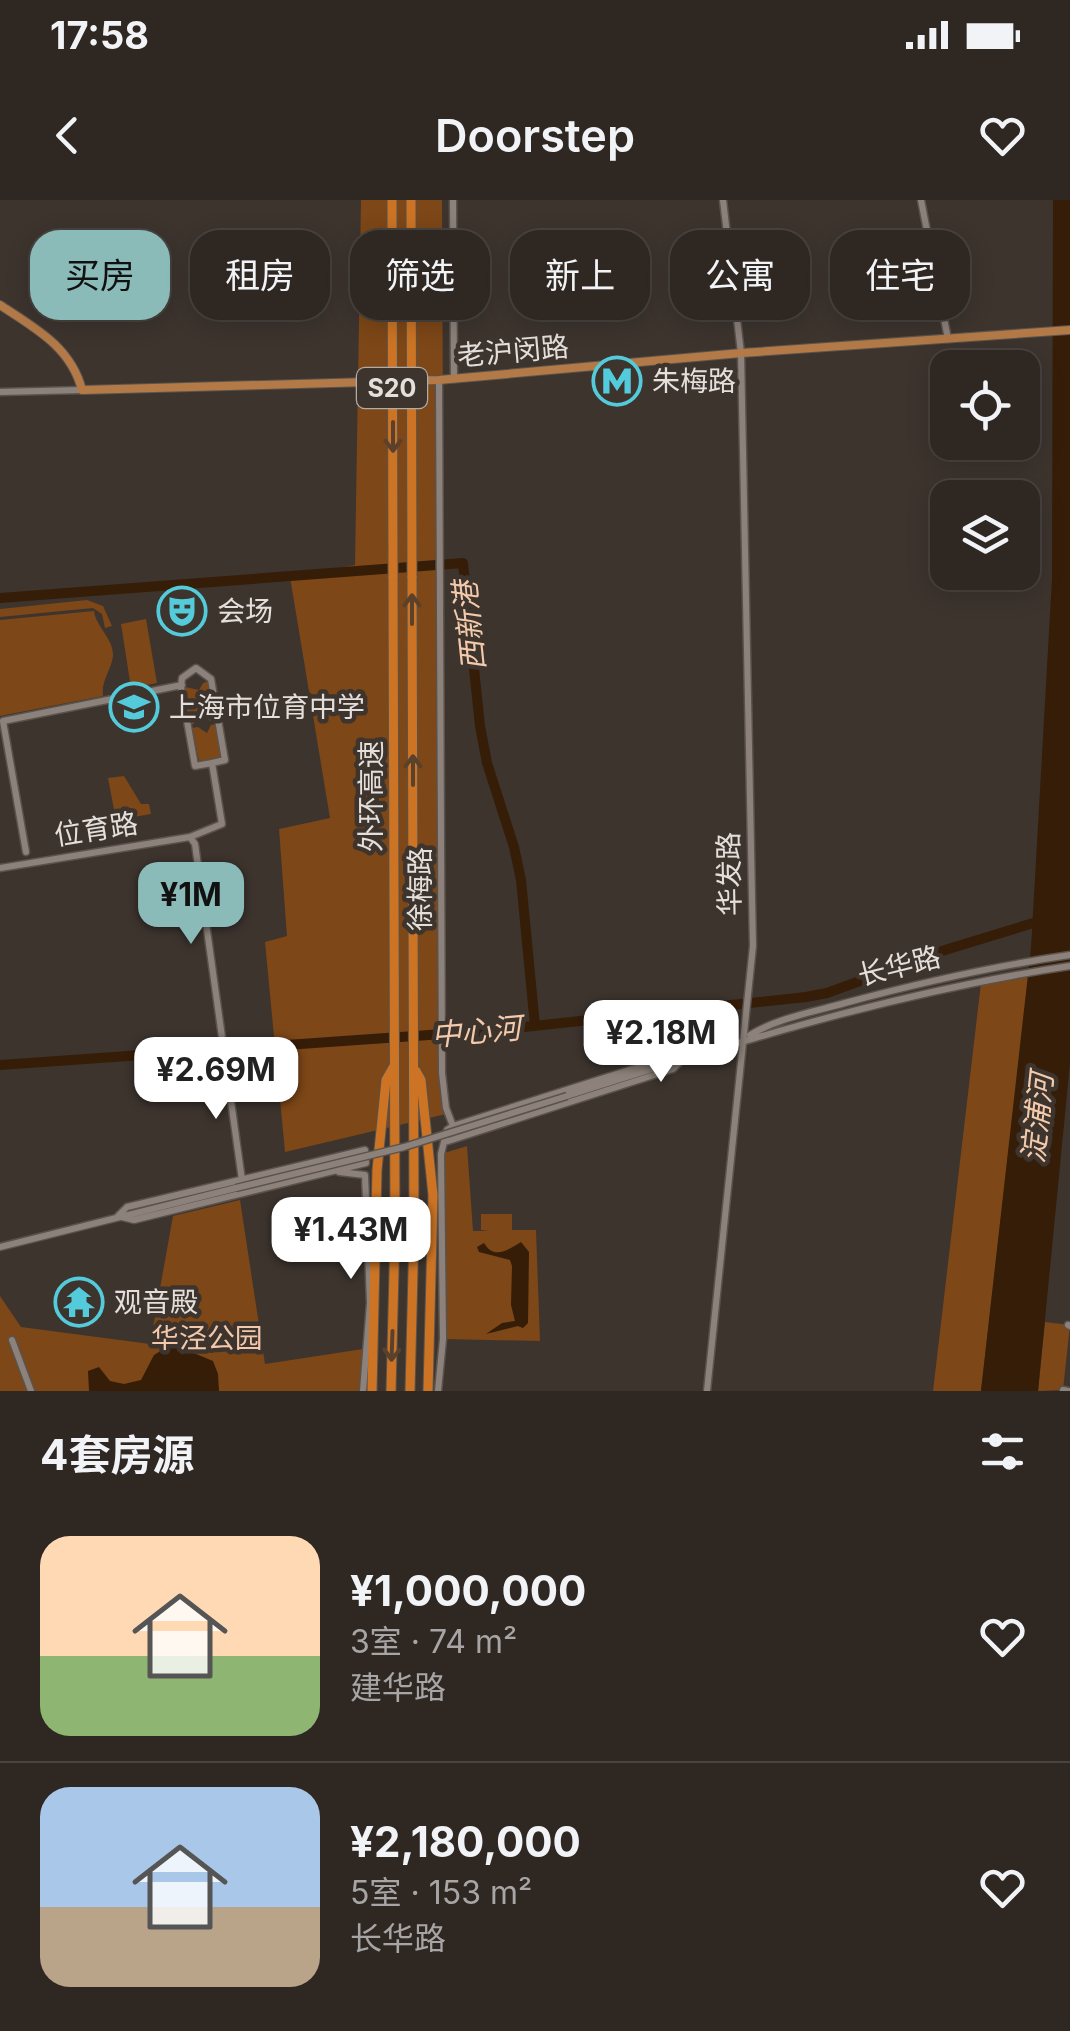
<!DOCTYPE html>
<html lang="zh">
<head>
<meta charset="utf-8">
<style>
  :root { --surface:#2e2722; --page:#362f2a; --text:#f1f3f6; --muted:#a7a5a5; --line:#494440; --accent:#8bbbb9 }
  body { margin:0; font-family:Inter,"Noto Sans SC",sans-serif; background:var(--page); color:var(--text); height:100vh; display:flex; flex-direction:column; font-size:38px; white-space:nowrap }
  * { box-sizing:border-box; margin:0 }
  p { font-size:32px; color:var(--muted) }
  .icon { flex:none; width:55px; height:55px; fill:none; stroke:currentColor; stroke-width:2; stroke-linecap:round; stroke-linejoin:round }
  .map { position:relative; height:1191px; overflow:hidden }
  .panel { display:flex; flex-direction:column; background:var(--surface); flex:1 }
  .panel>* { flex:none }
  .guide { position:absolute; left:30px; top:30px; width:1010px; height:90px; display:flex; gap:20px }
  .tools { position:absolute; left:930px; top:150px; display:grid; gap:20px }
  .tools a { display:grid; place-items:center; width:110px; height:110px; border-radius:20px; background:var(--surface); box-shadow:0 5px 25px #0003,0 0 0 2px var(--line); font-size:50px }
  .price { position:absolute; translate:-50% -85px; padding:0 22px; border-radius:20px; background:#fff; color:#222; font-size:32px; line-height:65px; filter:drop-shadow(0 2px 5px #0008) }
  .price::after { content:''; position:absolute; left:50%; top:60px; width:30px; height:22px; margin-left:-15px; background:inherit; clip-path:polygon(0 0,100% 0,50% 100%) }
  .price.current { background:var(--accent); color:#111 }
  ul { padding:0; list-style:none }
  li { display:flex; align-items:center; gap:30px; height:250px; padding:0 40px }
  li+li { border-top:2px solid var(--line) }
  li span { display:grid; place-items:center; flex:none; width:280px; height:200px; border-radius:30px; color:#555 }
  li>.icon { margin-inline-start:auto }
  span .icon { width:120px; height:120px; fill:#fffc; stroke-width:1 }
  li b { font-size:42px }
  h2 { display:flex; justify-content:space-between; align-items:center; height:120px; padding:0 40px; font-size:42px }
  .chip { padding:0 35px; border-radius:30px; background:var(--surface); box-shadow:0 5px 25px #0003,0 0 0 2px var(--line); font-size:35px; line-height:90px }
  .chip.current { background:var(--accent); color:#111 }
  .status { display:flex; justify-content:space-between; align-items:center; height:70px; padding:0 50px; background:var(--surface); direction:ltr }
  .status svg { height:28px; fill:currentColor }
  header { display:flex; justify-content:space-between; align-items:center; height:130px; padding:0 40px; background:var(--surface); font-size:45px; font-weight:600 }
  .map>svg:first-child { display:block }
  .green { fill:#7d4717 }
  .water { fill:#361d08 }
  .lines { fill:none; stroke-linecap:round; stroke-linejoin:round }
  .river { stroke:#361d08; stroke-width:10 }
  .minor-casing { stroke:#5a534d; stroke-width:9 }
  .major-casing { stroke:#5a534d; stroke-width:10 }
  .highway-casing { stroke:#5a534d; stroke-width:11 }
  .minor { stroke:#8d827b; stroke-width:6 }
  .major { stroke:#b37a47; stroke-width:8 }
  .highway { stroke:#cc7424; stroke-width:9 }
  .minor-bridge-casing { stroke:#5a534d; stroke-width:9; stroke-linecap:butt }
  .highway-bridge-casing { stroke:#5a534d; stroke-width:11; stroke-linecap:butt }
  .minor-bridge { stroke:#8d827b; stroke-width:6 }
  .highway-bridge { stroke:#cc7424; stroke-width:9 }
  .oneway { stroke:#5a412c }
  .labels { text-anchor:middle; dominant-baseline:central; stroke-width:9; stroke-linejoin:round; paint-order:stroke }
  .shield { fill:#3d342e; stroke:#b2aca7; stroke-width:2.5 }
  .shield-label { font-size:25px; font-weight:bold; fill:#e4dfdb }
  .street-label { font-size:28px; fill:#e4dfdb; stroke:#3d342e }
  .poi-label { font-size:28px; fill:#e4dfdb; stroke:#3d342e; text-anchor:start }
  .park-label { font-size:28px; fill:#f3c9ab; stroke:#3d342e }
  .water-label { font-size:30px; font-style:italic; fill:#f4caac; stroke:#3d342e }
</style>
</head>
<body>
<div class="status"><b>17:58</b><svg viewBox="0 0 49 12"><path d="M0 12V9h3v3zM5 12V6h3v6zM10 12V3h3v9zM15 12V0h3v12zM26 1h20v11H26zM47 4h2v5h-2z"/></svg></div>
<header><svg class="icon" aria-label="back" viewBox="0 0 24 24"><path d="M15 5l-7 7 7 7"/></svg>Doorstep<svg class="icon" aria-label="heart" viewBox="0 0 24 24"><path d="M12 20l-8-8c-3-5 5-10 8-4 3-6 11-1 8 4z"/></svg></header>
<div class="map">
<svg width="1070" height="1191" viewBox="0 0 1070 1191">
  <rect width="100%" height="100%" fill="#3d342e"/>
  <path class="green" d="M361,0H442L446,914L285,952L265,742L287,736L279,629L330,618L290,377L355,365Z
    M87,400L103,406L112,426L105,428L102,414L93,408L0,417V409Z
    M94,411C96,427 114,439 113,456C111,471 101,480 103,496L0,516V420Z
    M146,419L157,483L131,488L121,424Z
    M210,481L216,520L210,521L203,515L192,525L185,487L199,490L203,483Z
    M217,524L222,557L199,561L192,528L198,527L207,533L211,525Z
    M124,576L141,604H149L151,614L116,620L108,578Z
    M1029,774L981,1191H933L981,783Z
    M467,946L473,1031H489L481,1030V1014H512V1030H536L540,1141L443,1139L441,954Z
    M240,1000L265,1164L363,1149L359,1191H0V1096L21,1127L150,1144L173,1016Z
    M1045,1122L1070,1125L1063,1190L1038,1191Z"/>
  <path class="water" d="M1053,0H1070V863L1038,1191H981L1031,748L1052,379Z
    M521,1042L529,1052L528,1123L523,1128L518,1126L486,1134L502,1123L515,1121L511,1105L512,1066L510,1060L479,1052L477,1047L484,1043C494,1060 508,1050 521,1042Z
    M172,1144L213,1161L218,1174L219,1191H89L88,1171L99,1167L110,1181L124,1184L141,1180L154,1155Z"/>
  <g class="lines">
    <path class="river" d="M0,398L463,363L480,526L487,563L514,647L521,680L535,826
      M0,865L486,831L806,797L827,793L945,750L1043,720"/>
    <g class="minor-casing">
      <path id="minor" d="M453,0L454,179
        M921,0L948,139
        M439,180L442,873L446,908L453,926
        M0,192L82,190
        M190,637L222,624L212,563L195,566L181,487L182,478L196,468L211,479L225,560L212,563
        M26,652L3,521L182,485
        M0,668L190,637L195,644L242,980
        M750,835C778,818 813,812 845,803C919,783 994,766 1070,755
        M567,896C733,843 897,792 1070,766
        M445,942L673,869L684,858L670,857L453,926
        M365,950L366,963L134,1020L118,1016L127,1007Z
        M339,972L365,975L370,1103L363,1191
        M0,1047L236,988
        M1068,1125L1070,1126
        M12,1140L31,1191
        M1063,1190L1068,1191
        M438,1191L443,1139L441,954L447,930L453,926
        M707,1191L753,746L741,153L723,0"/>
    </g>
    <g class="major-casing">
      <path id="major" d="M0,105C35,128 71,147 82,190L439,180L741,153L1070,130"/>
    </g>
    <g class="highway-casing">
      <path id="highway" d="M416,871L421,880L433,995L428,1191
        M372,1191L377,970L386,880L394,866
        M391,1191L395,1031L393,376
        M410,1191L414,1031L412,376"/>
    </g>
    <use href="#minor" class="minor"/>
    <use href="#major" class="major"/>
    <use href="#highway" class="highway"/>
    <g class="minor-bridge-casing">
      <path id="minor-bridge" d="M236,988L404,947L567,896"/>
    </g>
    <g class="highway-bridge-casing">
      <path id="highway-bridge" d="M392,0L393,376
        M411,0L412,376"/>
    </g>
    <use href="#minor-bridge" class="minor-bridge"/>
    <use href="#highway-bridge" class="highway-bridge"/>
  </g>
  <defs><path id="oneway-shaft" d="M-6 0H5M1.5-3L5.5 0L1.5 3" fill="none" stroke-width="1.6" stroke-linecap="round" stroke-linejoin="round" transform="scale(2.5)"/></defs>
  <g class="oneway">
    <use href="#oneway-shaft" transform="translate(393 237) rotate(90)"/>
    <use href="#oneway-shaft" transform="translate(412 409) rotate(-90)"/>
    <use href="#oneway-shaft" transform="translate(413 570) rotate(-90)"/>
    <use href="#oneway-shaft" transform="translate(392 1146) rotate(92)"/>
  </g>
  <defs>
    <g id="metro-ring" transform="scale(2.5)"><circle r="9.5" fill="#3d342e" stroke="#53cbdb" stroke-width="1.5"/><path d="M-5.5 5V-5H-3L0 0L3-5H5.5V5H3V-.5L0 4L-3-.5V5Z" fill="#53cbdb"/></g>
    <g id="theatre-ring" transform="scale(2.5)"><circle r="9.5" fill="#3d342e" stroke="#53cbdb" stroke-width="1.5"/><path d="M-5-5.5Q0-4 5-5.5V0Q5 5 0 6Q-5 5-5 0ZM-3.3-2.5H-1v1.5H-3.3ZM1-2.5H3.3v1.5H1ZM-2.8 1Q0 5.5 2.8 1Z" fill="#53cbdb"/></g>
    <g id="school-ring" transform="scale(2.5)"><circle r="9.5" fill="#3d342e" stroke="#53cbdb" stroke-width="1.5"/><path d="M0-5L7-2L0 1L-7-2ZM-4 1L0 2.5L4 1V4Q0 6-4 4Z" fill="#53cbdb"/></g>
    <g id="temple-ring" transform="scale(2.5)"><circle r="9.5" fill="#3d342e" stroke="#53cbdb" stroke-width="1.5"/><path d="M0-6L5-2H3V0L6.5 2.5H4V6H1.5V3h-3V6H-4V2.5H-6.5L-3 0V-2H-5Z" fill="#53cbdb"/></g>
  </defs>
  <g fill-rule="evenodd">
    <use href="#metro-ring" x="617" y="181"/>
    <use href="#theatre-ring" x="182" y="411"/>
    <use href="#school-ring" x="134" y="507"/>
    <use href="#temple-ring" x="79" y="1102"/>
  </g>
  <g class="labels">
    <rect class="shield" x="357" y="168" width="70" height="40" rx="8"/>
    <g class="shield-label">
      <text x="392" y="188">S20</text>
    </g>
    <g class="street-label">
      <text transform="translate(513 151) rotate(-5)">老沪闵路</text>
      <text transform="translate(371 596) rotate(-90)">外环高速</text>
      <text transform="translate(96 629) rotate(-9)">位育路</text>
      <text transform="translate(729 674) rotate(-91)">华发路</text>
      <text transform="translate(420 689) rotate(-90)">徐梅路</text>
      <text transform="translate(899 766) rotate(-14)">长华路</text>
    </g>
    <g class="poi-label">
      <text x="652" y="181">朱梅路</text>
      <text x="217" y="411">会场</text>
      <text x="169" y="507">上海市位育中学</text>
      <text x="114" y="1102">观音殿</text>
    </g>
    <g class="park-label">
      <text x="207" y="1138">华泾公园</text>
    </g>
    <g class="water-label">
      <text transform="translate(469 426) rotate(-96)">西新港</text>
      <text transform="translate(476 831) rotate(-5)">中心河</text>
      <text transform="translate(1037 918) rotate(-84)">淀浦河</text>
    </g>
  </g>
</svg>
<div class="tools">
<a><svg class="icon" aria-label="locate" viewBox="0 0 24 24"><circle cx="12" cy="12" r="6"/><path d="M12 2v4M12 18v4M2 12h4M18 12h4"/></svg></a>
<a><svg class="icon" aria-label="layers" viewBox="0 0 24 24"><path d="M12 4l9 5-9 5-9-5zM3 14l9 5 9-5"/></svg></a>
</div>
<b class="price current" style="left:191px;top:747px">¥1M</b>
<b class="price" style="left:661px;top:885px">¥2.18M</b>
<b class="price" style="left:216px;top:922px">¥2.69M</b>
<b class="price" style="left:351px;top:1082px">¥1.43M</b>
<div class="guide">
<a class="chip current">买房</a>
<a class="chip">租房</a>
<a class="chip">筛选</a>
<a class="chip">新上</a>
<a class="chip">公寓</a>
<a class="chip">住宅</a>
</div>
</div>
<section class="panel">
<h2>4套房源<svg class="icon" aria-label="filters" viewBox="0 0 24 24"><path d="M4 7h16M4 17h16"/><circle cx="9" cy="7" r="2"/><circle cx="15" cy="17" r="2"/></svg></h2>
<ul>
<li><span style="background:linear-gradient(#ffd9b3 60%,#8fb573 0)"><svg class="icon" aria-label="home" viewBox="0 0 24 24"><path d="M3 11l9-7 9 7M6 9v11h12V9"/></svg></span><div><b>¥1,000,000</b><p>3室 · 74 m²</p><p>建华路</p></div><svg class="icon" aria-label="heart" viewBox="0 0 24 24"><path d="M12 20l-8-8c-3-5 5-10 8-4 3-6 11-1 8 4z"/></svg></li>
<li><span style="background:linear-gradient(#a9c7e8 60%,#b9a48a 0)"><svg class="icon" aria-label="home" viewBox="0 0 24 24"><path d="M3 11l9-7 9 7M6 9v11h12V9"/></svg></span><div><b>¥2,180,000</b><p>5室 · 153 m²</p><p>长华路</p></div><svg class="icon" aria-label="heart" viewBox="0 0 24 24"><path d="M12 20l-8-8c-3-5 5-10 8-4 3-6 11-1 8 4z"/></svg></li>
</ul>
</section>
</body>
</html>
